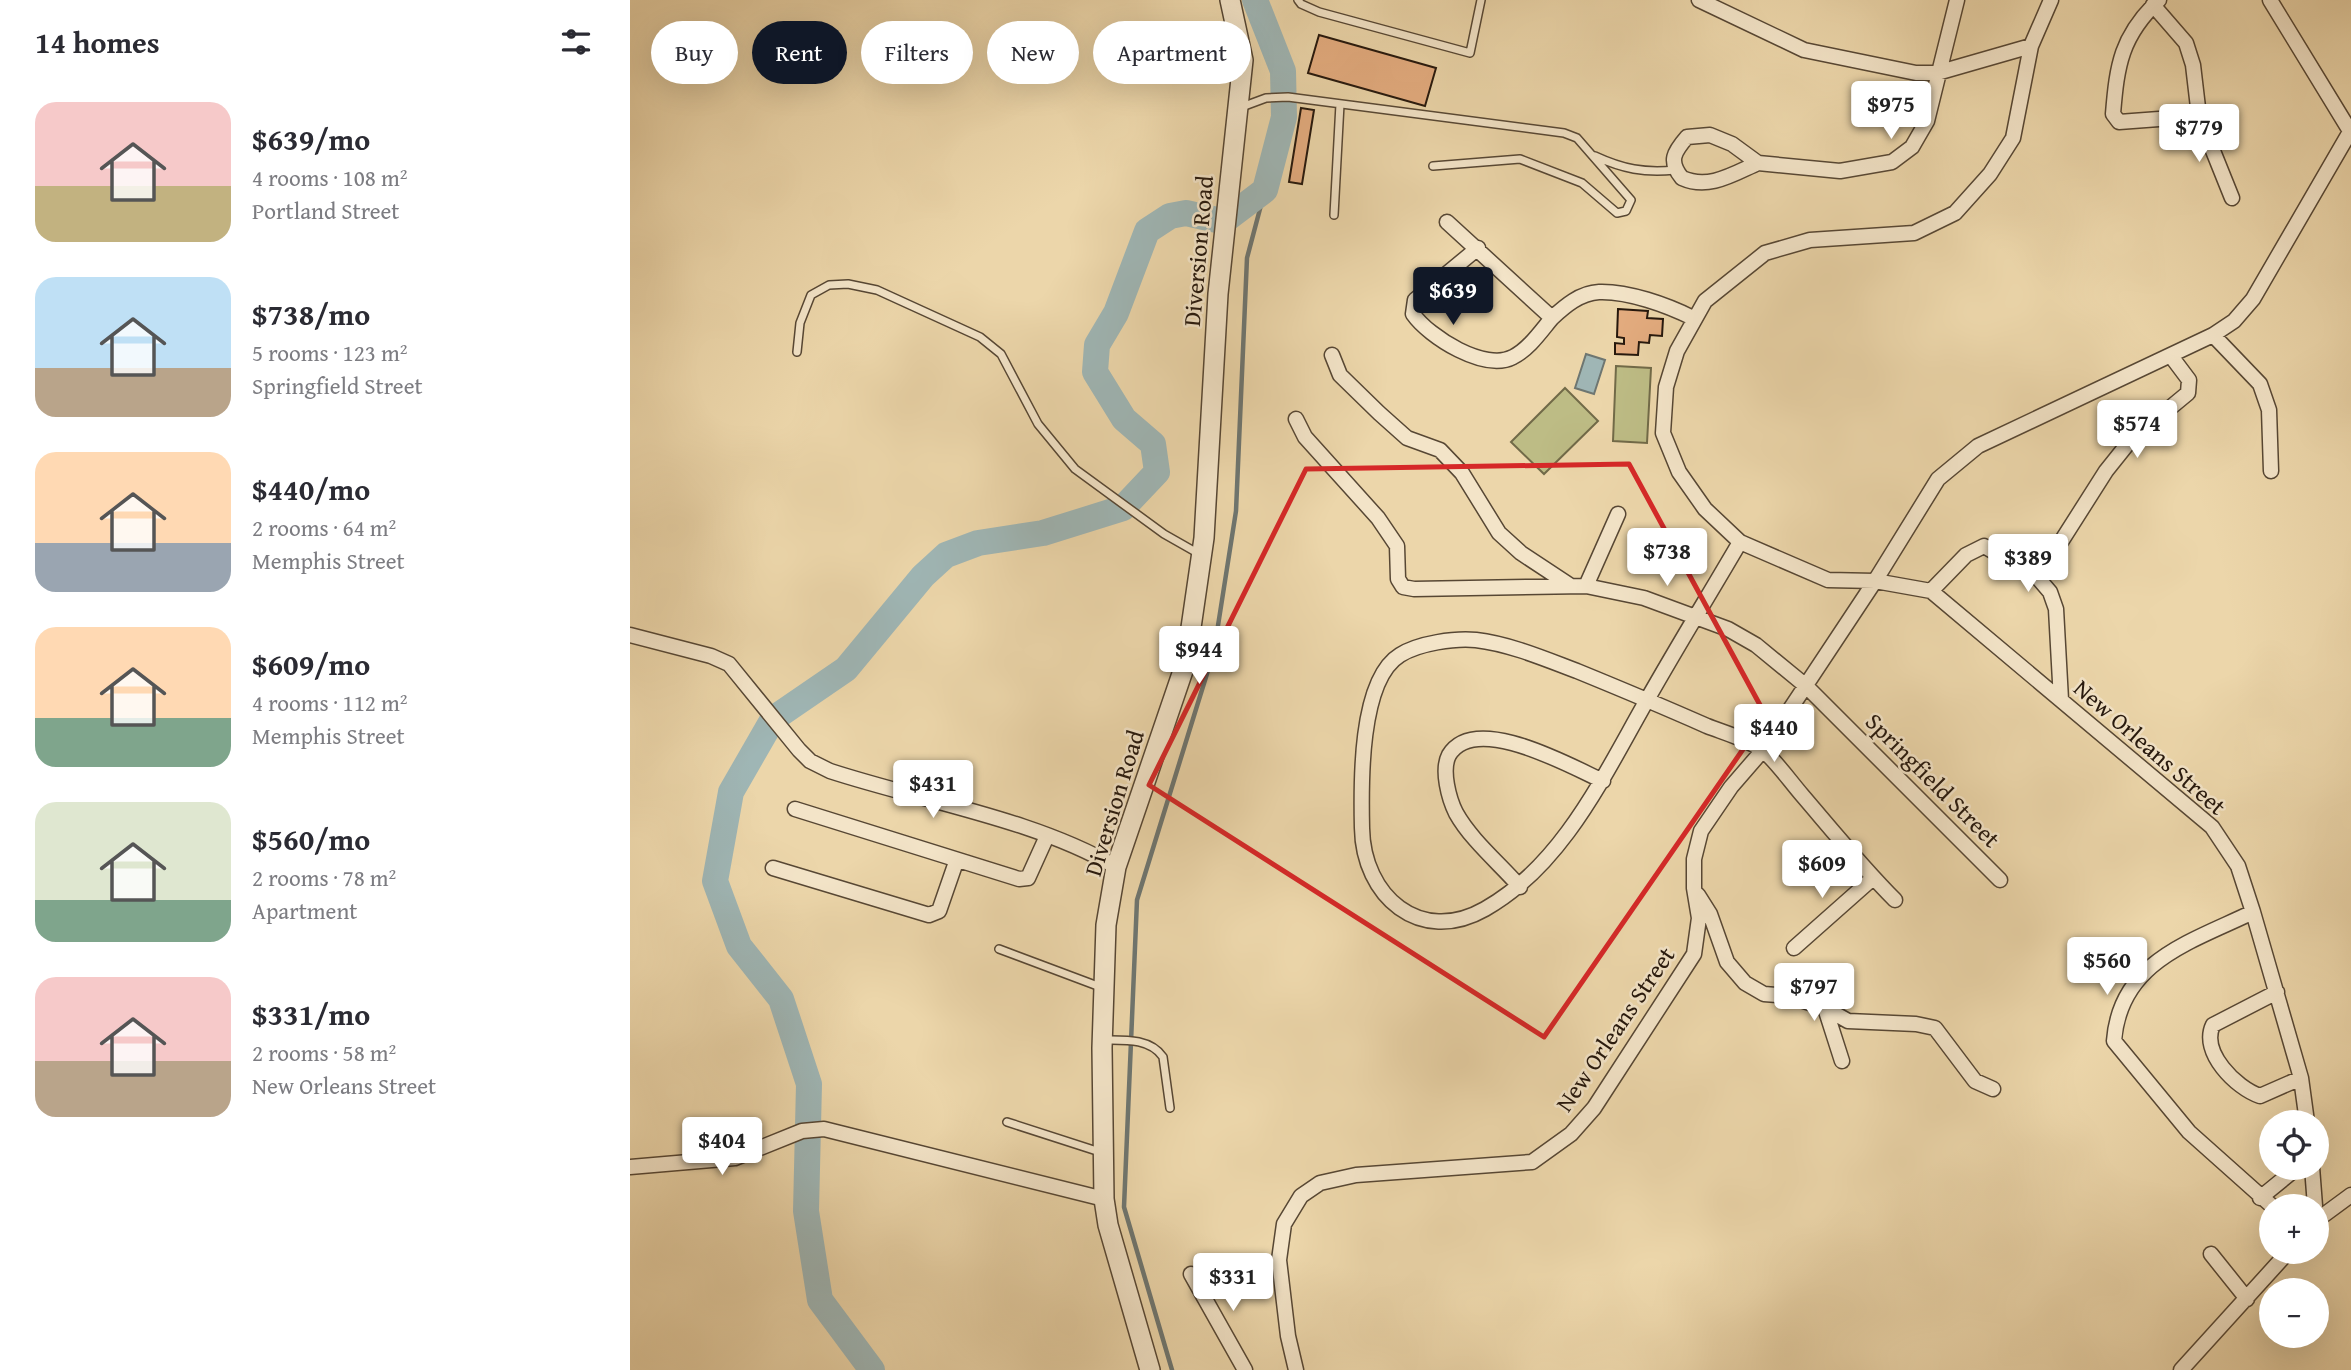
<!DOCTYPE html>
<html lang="en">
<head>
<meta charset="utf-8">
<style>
  :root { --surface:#fff; --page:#f2f2f3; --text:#2b2b33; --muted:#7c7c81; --accent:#111827 }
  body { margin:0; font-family:"Gentium Book Plus",serif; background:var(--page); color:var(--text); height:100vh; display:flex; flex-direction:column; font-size:26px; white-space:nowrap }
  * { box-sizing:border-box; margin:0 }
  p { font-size:23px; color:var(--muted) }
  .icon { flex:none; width:38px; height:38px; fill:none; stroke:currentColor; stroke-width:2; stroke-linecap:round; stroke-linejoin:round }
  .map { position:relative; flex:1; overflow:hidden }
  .drawer { display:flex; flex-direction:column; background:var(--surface); width:630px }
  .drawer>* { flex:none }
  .banner { position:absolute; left:21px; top:21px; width:665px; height:63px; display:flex; gap:14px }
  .controls { position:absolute; left:1629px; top:1110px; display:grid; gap:14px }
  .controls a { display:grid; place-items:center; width:70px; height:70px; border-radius:50%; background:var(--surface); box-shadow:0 7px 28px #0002; font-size:35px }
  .price { position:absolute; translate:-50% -60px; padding:0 16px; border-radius:7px; background:#fff; color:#222; font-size:23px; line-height:46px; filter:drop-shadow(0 2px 4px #0008) }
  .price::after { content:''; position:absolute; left:50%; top:42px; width:21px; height:16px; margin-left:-10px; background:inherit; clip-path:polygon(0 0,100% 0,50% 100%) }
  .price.on { background:var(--accent); color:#fff }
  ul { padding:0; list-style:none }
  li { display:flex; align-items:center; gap:21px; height:175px; padding:0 35px }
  li span { display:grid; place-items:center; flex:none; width:196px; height:140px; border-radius:21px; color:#555 }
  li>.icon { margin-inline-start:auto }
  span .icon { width:84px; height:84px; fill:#fffc; stroke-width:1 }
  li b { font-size:30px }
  h2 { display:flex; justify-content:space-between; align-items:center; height:84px; padding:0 35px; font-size:30px }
  .pill { padding:0 24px; border-radius:32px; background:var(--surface); box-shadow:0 7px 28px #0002; font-size:24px; line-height:63px }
  .pill.on { background:var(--accent); color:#fff }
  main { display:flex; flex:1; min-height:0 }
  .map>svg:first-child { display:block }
  .green { fill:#bdbc85; stroke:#716a48; stroke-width:2 }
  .water { fill:#9fb6b5; stroke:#6e7671; stroke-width:2 }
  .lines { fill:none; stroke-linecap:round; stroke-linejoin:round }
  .stream { stroke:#6e7671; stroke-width:4.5 }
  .river { stroke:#9fb6b5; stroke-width:26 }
  .building { fill:#e4ac7f; stroke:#25170c; stroke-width:2 }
  .service-casing { stroke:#574734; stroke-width:10 }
  .minor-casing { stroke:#574734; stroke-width:17 }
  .tertiary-casing { stroke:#574734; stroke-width:22 }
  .service { stroke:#f3e4c8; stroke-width:7 }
  .minor { stroke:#f3e4c8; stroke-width:14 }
  .tertiary { stroke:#f3e4c8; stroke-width:19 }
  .marked { fill:none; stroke:#d62828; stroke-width:5; stroke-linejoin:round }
  .labels { text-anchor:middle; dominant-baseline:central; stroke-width:5; stroke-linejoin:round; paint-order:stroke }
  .street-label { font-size:24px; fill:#25170c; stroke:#f3e4c8 }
</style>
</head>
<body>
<main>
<section class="drawer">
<h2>14 homes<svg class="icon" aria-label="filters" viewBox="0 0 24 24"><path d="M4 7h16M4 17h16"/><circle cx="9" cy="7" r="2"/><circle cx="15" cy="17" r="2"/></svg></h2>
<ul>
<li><span style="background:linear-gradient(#f6c9c9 60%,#c2b280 0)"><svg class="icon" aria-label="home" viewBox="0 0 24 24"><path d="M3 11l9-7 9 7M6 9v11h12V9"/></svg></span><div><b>$639/mo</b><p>4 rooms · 108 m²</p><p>Portland Street</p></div></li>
<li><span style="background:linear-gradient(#bfe0f5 65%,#b9a48a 0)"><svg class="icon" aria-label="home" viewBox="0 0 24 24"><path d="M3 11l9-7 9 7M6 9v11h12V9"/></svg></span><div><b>$738/mo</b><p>5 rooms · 123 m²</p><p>Springfield Street</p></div></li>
<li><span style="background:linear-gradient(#ffd9b3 65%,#9aa5b1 0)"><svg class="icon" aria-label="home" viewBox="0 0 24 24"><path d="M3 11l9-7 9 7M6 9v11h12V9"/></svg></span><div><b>$440/mo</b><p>2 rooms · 64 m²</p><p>Memphis Street</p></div></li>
<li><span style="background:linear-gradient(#ffd9b3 65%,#7fa58c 0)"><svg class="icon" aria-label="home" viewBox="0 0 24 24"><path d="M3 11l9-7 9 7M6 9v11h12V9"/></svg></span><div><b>$609/mo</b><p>4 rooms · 112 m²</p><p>Memphis Street</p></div></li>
<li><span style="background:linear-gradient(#dfe7d0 70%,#7fa58c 0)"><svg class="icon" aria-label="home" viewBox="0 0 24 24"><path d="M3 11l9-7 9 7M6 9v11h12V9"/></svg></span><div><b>$560/mo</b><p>2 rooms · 78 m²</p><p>Apartment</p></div></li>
<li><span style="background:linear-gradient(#f6c9c9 60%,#b9a48a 0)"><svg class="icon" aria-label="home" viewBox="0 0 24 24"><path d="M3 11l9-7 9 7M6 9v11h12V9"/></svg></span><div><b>$331/mo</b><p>2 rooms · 58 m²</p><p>New Orleans Street</p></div></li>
</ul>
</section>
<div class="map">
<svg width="1721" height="1370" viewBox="0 0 1721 1370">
  <rect width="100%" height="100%" fill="#ecd6aa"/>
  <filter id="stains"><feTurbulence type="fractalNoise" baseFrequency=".00286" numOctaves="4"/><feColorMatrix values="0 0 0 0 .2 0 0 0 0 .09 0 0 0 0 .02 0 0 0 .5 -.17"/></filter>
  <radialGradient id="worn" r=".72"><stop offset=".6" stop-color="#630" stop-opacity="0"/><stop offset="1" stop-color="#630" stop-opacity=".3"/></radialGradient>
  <path class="green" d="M986,366L1021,368L1017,443L983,441Z
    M935,388L968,421L914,474L881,442Z"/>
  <path class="water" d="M956,354L975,360L964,394L945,388Z"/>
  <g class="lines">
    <path class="stream" d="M542,1370L494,1207L507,900L584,651L606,511L617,258L635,190"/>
    <path class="river" d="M598,218L635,190L654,117L653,71L625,0
      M242,1370L190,1300L176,1211L179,1084L151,999L109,946L85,881L101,792L143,719L216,669L293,576L316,555L348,543L413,533L493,508L527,472L523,444L494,419L465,372L467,345L486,313L517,231L540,216L556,213L587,220"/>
  </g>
  <path class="building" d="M689,35L806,68L795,106L678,73Z
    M671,108L684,110L672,184L659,182Z
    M988,309L1018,311L1017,318L1033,319L1032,336L1020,335L1019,343L1009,342L1008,355L985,354V343L994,344V338L987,337Z"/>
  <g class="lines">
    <g class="service-casing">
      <path id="service" d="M668,0L671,4L689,12L840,53L851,0
        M609,108L636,98L658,97L934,133L947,138L1001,200L996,211L987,213L952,183L890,159L803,166
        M965,156C993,169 1014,173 1045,170
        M704,215L710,104
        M167,352L170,323L181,295L199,285L218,284L247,290L350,337L371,354L408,424L445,469L534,534L571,555
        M369,949L473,988
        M473,1040C494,1040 520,1038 533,1057L540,1108
        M377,1122L473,1153"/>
    </g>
    <g class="minor-casing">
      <path id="minor" d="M1069,0L1174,50L1286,73H1307L1401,46
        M1421,0L1401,46L1383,138L1360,174L1325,213L1284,233L1180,240L1135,253L1075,301L1047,351L1036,387L1033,433L1049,472L1075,509L1110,542L1198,580L1245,581L1301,591L1582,827L1608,866L1623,912L1671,1078L1677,1122
        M1640,0L1720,131
        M1523,5L1556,43L1563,65L1569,116L1489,122L1483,114C1487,65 1491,36 1529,0
        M1569,116L1602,198
        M1128,163C1103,174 1079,190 1052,178C1038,161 1044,152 1057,137L1080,135L1102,144L1128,163L1210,171L1262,162L1282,147L1297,121L1327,0
        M817,222L922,318C935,306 950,293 969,292C998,291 1037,305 1063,318
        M848,248L785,300L783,314C799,337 855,372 883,357C899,349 911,331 922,318
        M1583,335L1630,384L1639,410L1641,471
        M702,355L710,375L749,413L777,438L810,450L832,473L869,533L891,553L941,586
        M666,419L675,437L748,518L767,546L768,579L773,587L784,589L956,586L1014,598L1098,629L1126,645L1176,686L1370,880
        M1110,542C1079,595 1047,647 1017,700C974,775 933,865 855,909C790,946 733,896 732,828C731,785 729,680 770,655C789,643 825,638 846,640C880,644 915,659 947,671C991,689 1034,707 1077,726C1095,733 1120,740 1135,752C1148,764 1160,781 1172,795C1202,830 1232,867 1265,900
        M1408,578L1476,471L1500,441L1558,393L1559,380L1541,356
        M956,586L988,514
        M1301,591L1336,555L1354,546L1408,578L1420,592L1426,609L1431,700
        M0,635L81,656L99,664L169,750L180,761L200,771C292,801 404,819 486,867
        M165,809L389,879L398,878L417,836
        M143,868L299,915L309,911L326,862
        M890,887C870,864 841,840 826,813C819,799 811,770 819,755C845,712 940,766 973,781
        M1068,895L1080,914L1097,962L1115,983L1134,994L1158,996L1195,1008L1218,1021L1286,1024L1305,1028L1345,1081L1363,1089
        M1623,912C1561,942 1490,961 1484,1041L1559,1132L1642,1206
        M1164,948L1243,878
        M1647,992L1583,1025C1570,1052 1606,1088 1630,1096L1671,1078
        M1195,1008L1212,1061
        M0,1167L105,1158L172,1131L194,1129L474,1199
        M1682,1167L1685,1206
        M1630,1198L1668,1167
        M1687,1220L1721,1195
        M1581,1254L1617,1299
        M561,1274L615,1370
        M666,1370L658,1336L649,1260L654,1224L671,1196L690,1183L726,1175L902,1162L941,1134L964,1108L1064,954L1069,918L1064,888V859L1071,831L1101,787L1133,750L1245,581L1308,479L1348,446L1583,335L1604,321L1623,299L1721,130
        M1551,1370L1659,1251"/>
    </g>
    <g class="tertiary-casing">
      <path id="tertiary" d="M520,1370L478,1225L474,1199L472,1048L476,925L486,867L556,662L574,538L588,294L613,60L600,0"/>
    </g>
    <use href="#service" class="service"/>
    <use href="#minor" class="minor"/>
    <use href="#tertiary" class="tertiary"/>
  </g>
  <path class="marked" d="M999,464L1136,716L914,1037L519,785L676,469Z"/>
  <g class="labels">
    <g class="street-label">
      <text transform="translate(568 251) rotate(-85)">Diversion Road</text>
      <text transform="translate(1520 747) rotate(41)">New Orleans Street</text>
      <text transform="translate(1303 780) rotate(45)">Springfield Street</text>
      <text transform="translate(484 803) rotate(-73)">Diversion Road</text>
      <text transform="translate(985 1029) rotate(-56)">New Orleans Street</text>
    </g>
  </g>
  <rect width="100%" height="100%" filter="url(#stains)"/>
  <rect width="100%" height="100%" fill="url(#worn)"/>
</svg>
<div class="controls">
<a><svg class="icon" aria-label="locate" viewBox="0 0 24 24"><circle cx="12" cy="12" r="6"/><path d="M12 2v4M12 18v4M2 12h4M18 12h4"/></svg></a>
<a>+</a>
<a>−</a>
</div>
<b class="price" style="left:1261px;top:141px">$975</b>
<b class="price" style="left:1569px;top:164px">$779</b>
<b class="price on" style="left:823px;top:327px">$639</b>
<b class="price" style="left:1507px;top:460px">$574</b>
<b class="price" style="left:1037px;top:588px">$738</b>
<b class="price" style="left:1398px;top:594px">$389</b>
<b class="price" style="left:569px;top:686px">$944</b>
<b class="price" style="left:1144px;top:764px">$440</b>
<b class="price" style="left:303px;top:820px">$431</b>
<b class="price" style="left:1192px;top:900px">$609</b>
<b class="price" style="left:1477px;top:997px">$560</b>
<b class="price" style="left:1184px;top:1023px">$797</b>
<b class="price" style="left:92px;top:1177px">$404</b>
<b class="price" style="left:603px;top:1313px">$331</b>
<div class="banner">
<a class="pill">Buy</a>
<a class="pill on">Rent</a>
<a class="pill">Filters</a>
<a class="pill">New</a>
<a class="pill">Apartment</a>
</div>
</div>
</main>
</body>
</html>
